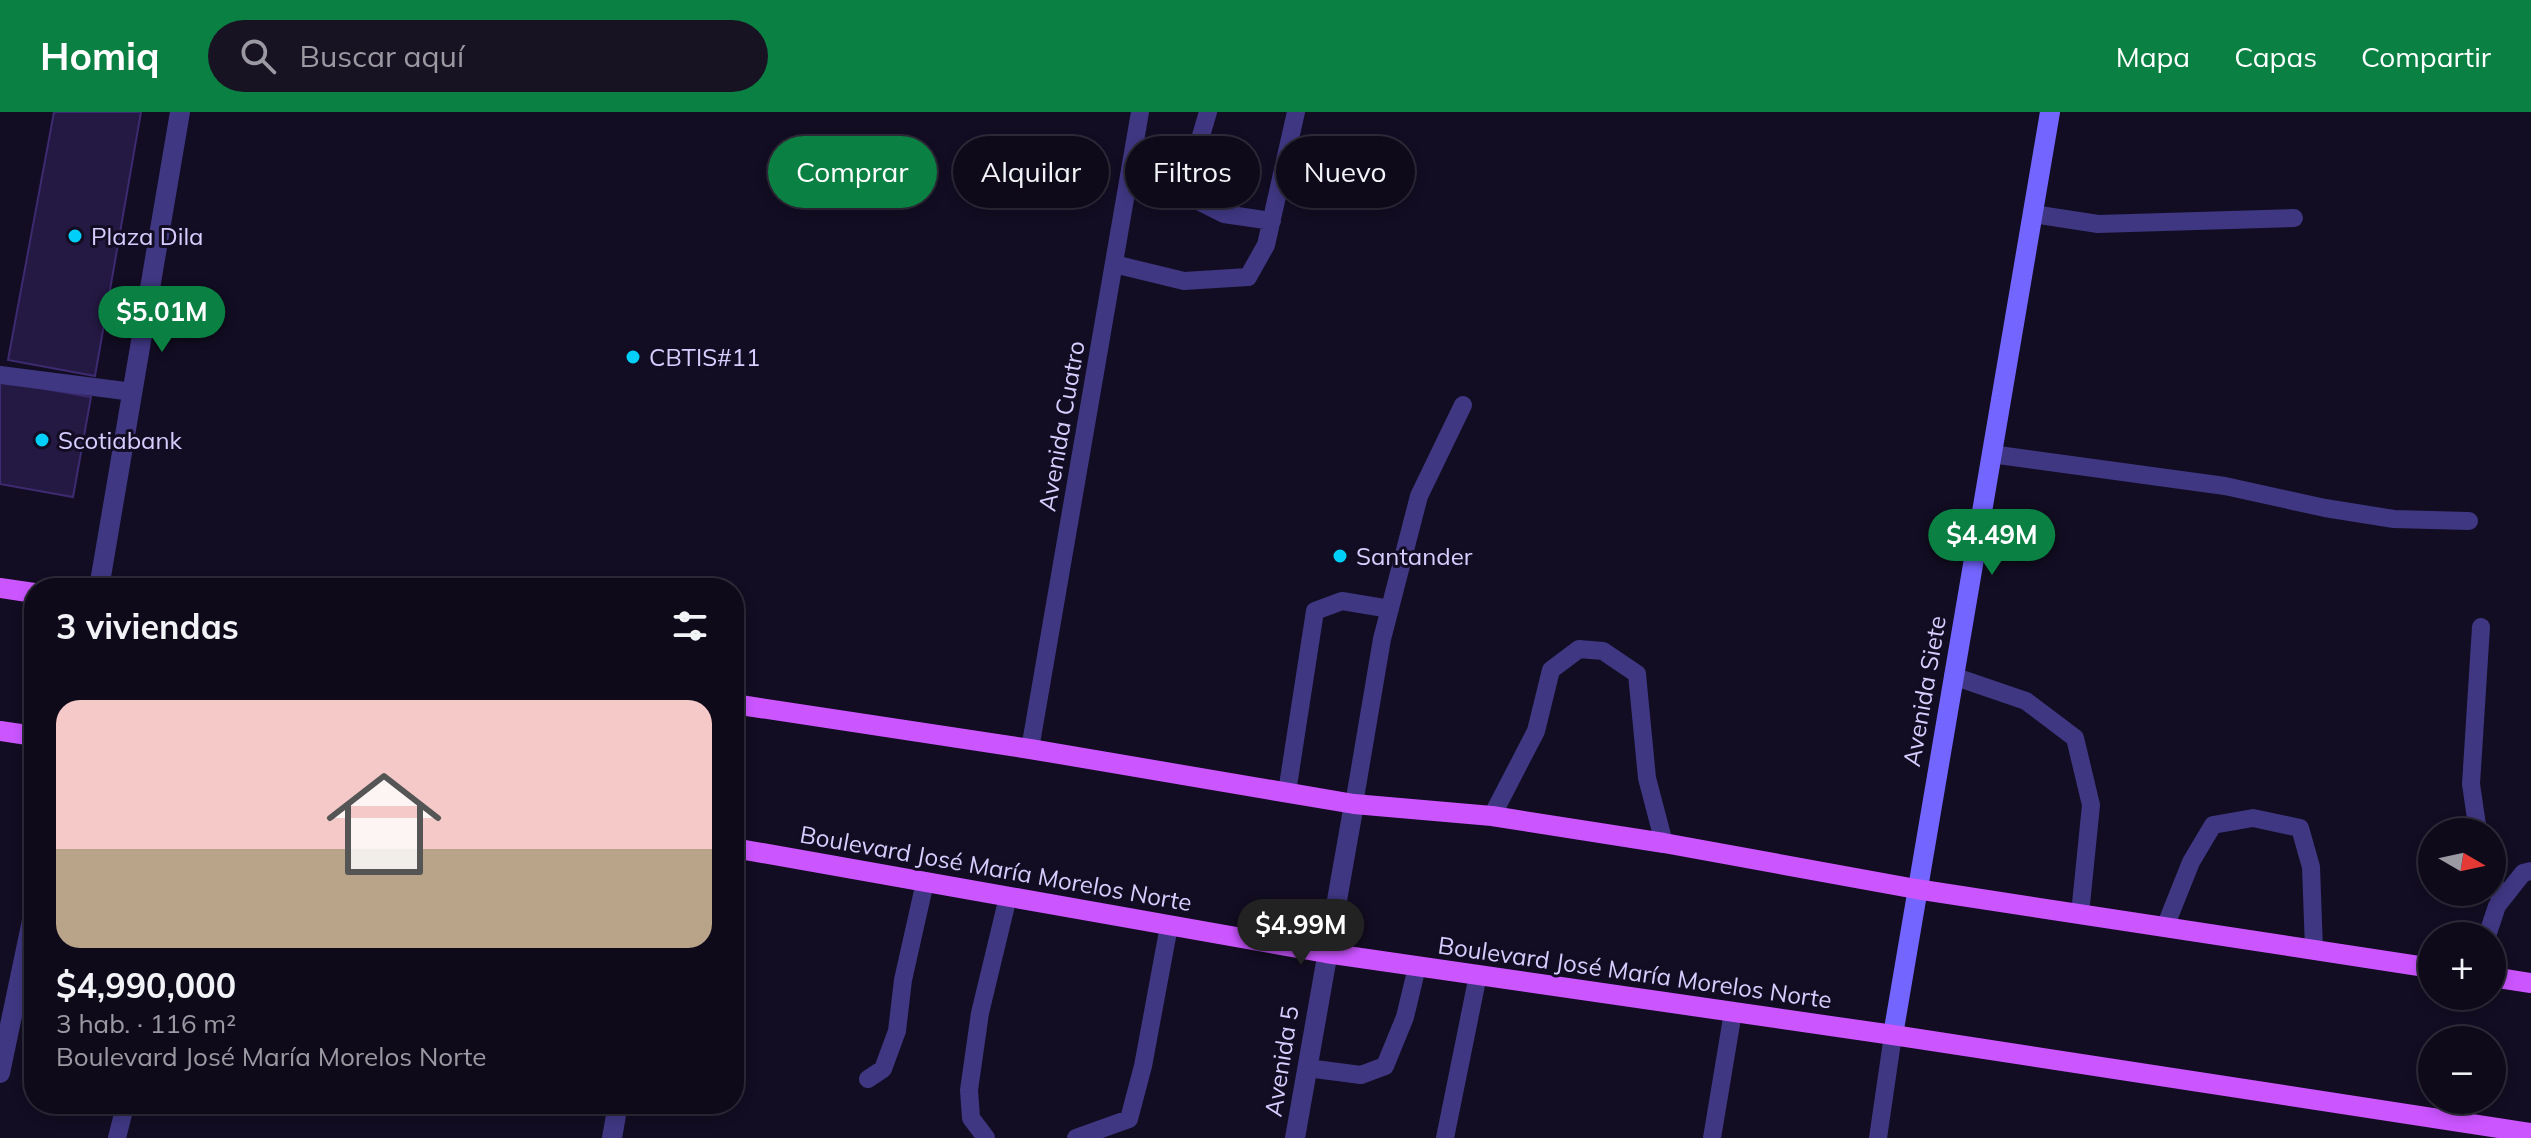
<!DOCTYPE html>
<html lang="es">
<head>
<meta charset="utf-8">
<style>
  :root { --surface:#0e0a1a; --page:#171323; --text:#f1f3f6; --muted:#9b9aa2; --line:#2e2b39; --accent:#0b8043 }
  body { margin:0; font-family:Mulish,sans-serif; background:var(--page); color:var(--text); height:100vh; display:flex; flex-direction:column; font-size:30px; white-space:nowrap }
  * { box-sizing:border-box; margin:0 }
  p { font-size:26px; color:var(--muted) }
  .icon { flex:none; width:44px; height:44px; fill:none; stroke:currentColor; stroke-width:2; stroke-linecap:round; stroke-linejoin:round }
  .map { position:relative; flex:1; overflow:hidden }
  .side { position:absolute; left:24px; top:466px; width:720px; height:536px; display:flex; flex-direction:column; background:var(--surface); border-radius:32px; box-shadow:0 4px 12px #0003,0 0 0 2px var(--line) }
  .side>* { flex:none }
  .top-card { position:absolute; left:768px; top:24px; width:760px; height:72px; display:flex; gap:16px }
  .needle { width:52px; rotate:99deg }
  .controls { position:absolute; left:2418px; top:706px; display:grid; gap:16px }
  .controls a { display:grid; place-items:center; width:88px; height:88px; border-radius:50%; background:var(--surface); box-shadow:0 4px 12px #0003,0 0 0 2px var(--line); font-size:40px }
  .price { position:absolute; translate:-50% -68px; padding:0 18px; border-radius:28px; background:var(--accent); color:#fff; font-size:26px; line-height:52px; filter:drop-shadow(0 2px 4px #0008) }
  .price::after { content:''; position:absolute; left:50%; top:48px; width:24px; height:18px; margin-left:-12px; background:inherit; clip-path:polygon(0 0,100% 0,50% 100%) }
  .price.active { background:#222; color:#fff }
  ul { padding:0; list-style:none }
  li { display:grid; align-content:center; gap:16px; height:424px; padding:0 32px }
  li+li { border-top:2px solid var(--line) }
  li span { display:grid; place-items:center; height:248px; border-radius:24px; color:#555 }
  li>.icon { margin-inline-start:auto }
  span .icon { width:144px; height:144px; fill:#fffc; stroke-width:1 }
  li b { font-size:34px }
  h2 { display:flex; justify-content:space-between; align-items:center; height:96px; padding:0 32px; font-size:34px }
  .tag { padding:0 28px; border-radius:36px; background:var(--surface); box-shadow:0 4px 12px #0003,0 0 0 2px var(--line); font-size:28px; line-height:72px }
  .tag.active { background:var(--accent); color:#fff }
  header { display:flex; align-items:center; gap:48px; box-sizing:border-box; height:112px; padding:0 40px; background:var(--accent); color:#fff }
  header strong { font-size:38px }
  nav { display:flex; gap:44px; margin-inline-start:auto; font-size:28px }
  .search { width:560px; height:72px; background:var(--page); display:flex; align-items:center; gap:20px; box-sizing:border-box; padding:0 28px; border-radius:44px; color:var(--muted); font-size:30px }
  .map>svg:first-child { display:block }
  .building { fill:#241943; stroke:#3d2a70; stroke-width:2 }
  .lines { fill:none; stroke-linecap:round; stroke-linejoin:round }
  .lane { stroke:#3f3782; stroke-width:18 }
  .street { stroke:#3f3782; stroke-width:20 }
  .secondary { stroke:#7365ff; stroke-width:20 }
  .primary { stroke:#cb55ff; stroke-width:20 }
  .poi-dot { fill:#00cff9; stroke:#120d22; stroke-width:3 }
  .labels { text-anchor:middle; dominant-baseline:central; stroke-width:6; stroke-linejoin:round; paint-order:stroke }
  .poi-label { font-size:24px; fill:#d7ceff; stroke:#120d22; text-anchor:start }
  .street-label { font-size:24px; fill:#d7ceff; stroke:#120d22 }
</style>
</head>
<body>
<header>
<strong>Homiq</strong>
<div class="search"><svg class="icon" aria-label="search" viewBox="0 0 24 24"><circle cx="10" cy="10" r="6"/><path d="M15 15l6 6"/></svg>Buscar aquí</div>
<nav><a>Mapa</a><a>Capas</a><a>Compartir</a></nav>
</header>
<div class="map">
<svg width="2531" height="1026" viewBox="0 0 2531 1026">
  <rect width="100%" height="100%" fill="#120d22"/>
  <path class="building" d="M54,0H141L95,264L8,248Z
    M0,269L91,285L73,385L0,372Z"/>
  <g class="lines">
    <path class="lane" d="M1208,0L1198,34L1192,86L1224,102L1272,109
      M2033,102L2098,112L2294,106
      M1114,152L1184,169L1248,165L1266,133L1296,0
      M0,263L133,280
      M1991,342L2225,374L2325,396L2394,407L2469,409
      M1953,564L2026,589L2075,626L2091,693L2080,802
      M1030,637L1140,0
      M1287,680L1315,499L1342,489L1390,497
      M1354,692L1382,527L1419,384L1463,293
      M1492,704L1536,619L1551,558L1579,537L1603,539L1637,562L1647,666L1664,731
      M2478,720L2471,672L2481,515
      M2492,765L2501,789
      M2165,815L2191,750L2213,713L2253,706L2300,716L2311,755L2314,837
      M2487,824L2497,794L2523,761L2531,759
      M1307,956L1361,963L1385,954L1405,905L1417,855
      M868,967L883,957L897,919L903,868L925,770
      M117,1026L124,998L123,992
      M986,1026L971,1006L969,978L980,901L1008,785
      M1076,1026L1129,1007L1143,954L1169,814
      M1445,1026L1478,863
      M1712,1026L1733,900
      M1878,1026L1893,923"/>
    <path class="street" d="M99,476L180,0
      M0,961L34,799
      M612,1026L618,992
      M1295,1026L1354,692"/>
    <path class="secondary" d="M1893,923L2050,0"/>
    <path class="primary" d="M0,476L34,481
      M734,592L1030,637L1354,692L1492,704L1664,731L1916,777L2432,856
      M0,619L34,624
      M734,736L1326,841L1893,923L2531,1021
      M2492,865L2531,871"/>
  </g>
  <g class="poi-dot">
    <circle cx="75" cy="124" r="8"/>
    <circle cx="633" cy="245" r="8"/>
    <circle cx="42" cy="328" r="8"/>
    <circle cx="1340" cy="444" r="8"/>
  </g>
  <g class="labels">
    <g class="poi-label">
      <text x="91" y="124">Plaza Dila</text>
      <text x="649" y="245">CBTIS#11</text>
      <text x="58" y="328">Scotiabank</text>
      <text x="1356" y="444">Santander</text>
    </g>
    <g class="street-label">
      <text transform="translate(1061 314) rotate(-80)">Avenida Cuatro</text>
      <text transform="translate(1924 579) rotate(-80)">Avenida Siete</text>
      <text transform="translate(996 756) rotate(10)">Boulevard José María Morelos Norte</text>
      <text transform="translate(1635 860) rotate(8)">Boulevard José María Morelos Norte</text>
      <text transform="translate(1281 949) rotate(-81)">Avenida 5</text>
    </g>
  </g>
</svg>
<div class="controls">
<a><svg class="needle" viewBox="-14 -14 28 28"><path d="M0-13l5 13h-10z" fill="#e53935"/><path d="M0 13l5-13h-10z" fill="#9b9aa2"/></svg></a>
<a>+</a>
<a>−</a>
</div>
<b class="price" style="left:162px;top:242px">$5.01M</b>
<b class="price" style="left:1992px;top:465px">$4.49M</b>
<b class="price active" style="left:1301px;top:855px">$4.99M</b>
<div class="top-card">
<a class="tag active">Comprar</a>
<a class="tag">Alquilar</a>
<a class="tag">Filtros</a>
<a class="tag">Nuevo</a>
</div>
<section class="side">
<h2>3 viviendas<svg class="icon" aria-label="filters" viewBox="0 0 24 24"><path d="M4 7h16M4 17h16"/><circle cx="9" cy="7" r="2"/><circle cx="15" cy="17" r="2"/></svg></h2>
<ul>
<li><span style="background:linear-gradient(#f6c9c9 60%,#b9a48a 0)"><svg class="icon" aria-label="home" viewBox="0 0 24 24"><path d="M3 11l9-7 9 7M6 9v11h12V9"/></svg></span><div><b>$4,990,000</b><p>3 hab. · 116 m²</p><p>Boulevard José María Morelos Norte</p></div></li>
</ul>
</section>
</div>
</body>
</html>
